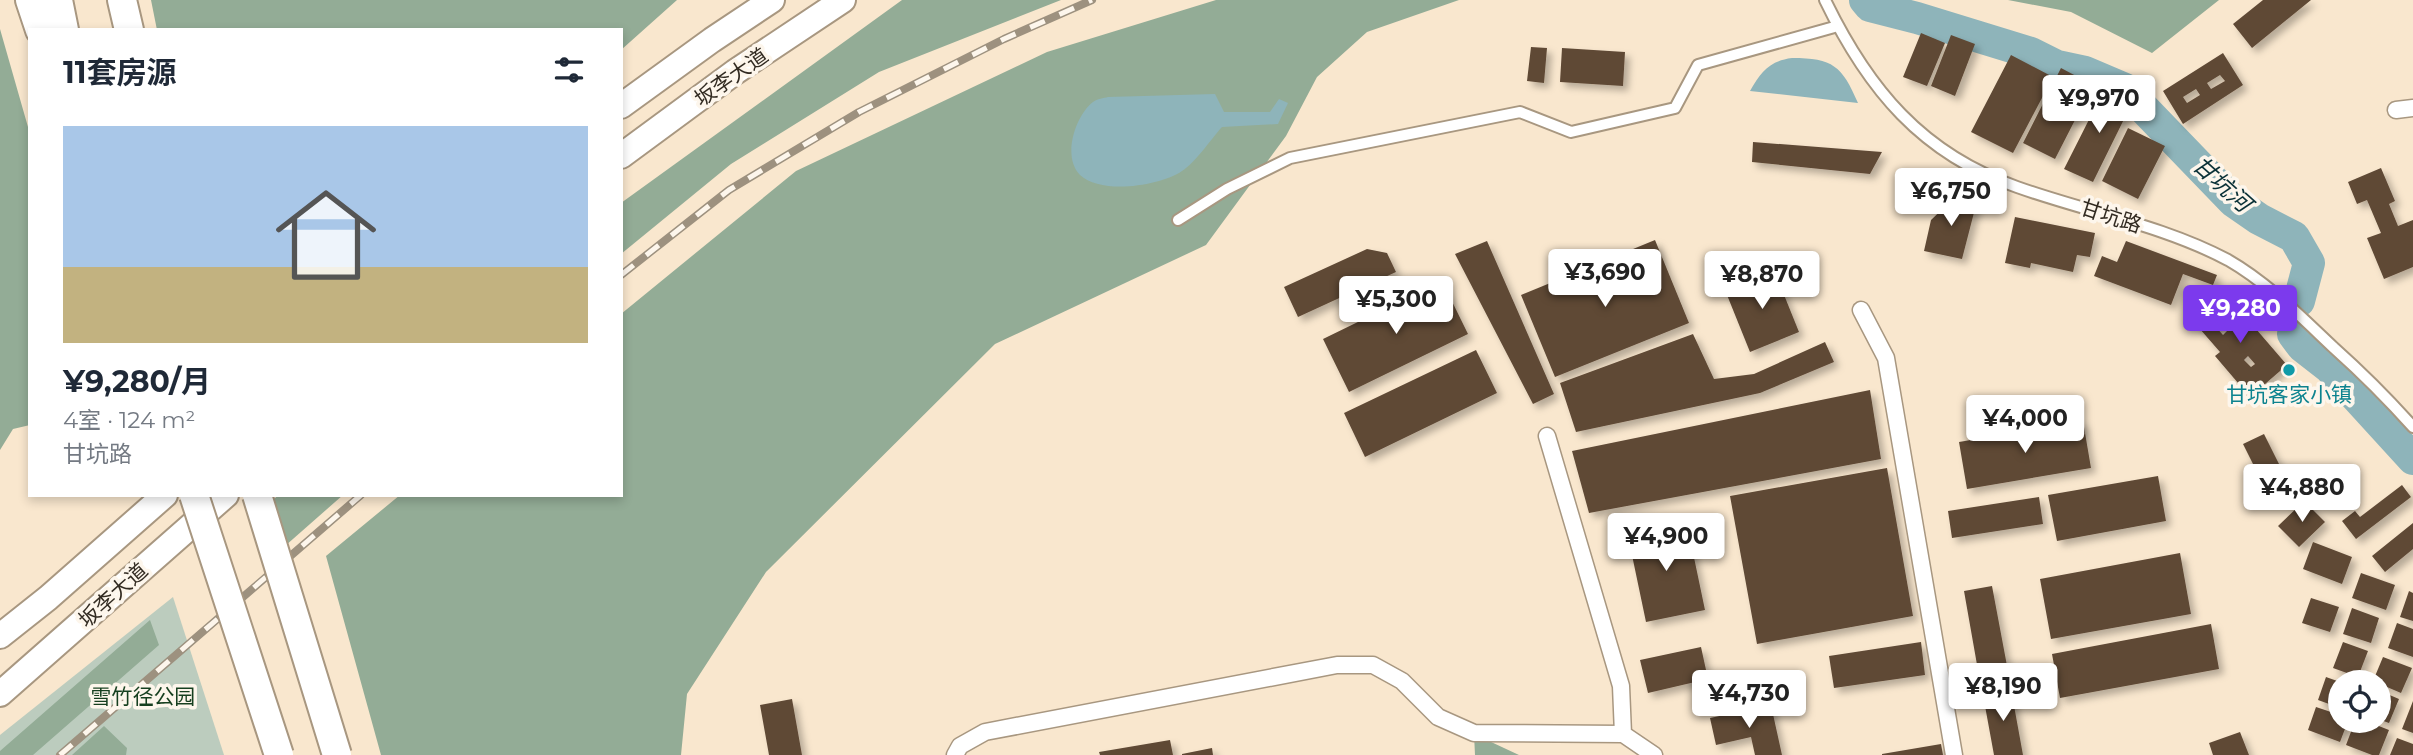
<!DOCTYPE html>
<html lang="zh">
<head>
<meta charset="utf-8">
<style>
  :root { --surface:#fff; --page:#f6f6f7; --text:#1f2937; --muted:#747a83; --line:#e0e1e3; --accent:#7c3aed }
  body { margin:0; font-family:Montserrat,"Noto Sans SC",sans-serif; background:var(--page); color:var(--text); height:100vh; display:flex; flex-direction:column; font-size:26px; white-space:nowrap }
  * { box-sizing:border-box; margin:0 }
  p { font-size:23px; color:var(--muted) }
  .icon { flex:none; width:38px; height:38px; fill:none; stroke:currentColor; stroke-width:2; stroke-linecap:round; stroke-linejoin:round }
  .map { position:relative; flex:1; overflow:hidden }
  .details { position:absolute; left:28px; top:28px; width:595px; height:469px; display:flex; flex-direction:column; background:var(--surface); border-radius:0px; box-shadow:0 4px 10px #0003 }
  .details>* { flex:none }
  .fabs { position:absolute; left:2328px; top:670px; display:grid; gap:14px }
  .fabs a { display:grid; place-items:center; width:63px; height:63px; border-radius:50%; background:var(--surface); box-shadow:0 4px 10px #0003; font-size:35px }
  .price { position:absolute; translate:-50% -60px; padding:0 16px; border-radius:7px; background:#fff; color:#222; font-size:23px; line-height:46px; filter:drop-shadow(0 2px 4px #0008) }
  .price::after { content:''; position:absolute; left:50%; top:42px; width:21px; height:16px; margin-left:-10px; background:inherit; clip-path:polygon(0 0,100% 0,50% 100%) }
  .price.on { background:var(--accent); color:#fff }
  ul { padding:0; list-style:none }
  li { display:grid; align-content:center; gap:14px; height:371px; padding:0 35px }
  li+li { border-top:2px solid var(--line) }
  li span { display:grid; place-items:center; height:217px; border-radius:0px; color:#555 }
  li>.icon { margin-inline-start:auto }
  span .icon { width:126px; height:126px; fill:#fffc; stroke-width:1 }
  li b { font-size:30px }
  h2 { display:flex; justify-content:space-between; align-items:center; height:84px; padding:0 35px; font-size:30px }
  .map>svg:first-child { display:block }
  .green { fill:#bcccbe }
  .forest { fill:#93ac96 }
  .water { fill:#8eb4ba }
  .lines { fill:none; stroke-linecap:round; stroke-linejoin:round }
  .river { stroke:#8eb4ba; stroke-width:32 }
  .building { fill:#5f4936; fill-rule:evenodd; filter:url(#shadow) }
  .pedestrian-casing { stroke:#a89780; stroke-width:14 }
  .minor-casing { stroke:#a89780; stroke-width:19 }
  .primary-casing { stroke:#a89780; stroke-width:28 }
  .motorway-casing { stroke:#a89780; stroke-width:32 }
  .pedestrian { stroke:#fff; stroke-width:10 }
  .minor { stroke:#fff; stroke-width:16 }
  .primary { stroke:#fff; stroke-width:24 }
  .motorway { stroke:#fff; stroke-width:28 }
  .rail-casing { stroke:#9d917f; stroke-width:8 }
  .rail { stroke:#fdf6ec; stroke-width:5; stroke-dasharray:16; stroke-linecap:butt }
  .motorway-bridge-casing { stroke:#a89780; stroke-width:32; stroke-linecap:butt }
  .motorway-bridge { stroke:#fff; stroke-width:28 }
  .culture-dot { fill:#0f9aa8; stroke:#fdf6ec; stroke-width:2.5 }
  .labels { text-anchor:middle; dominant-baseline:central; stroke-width:7; stroke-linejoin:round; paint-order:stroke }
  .street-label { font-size:21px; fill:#322b22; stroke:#fdf6ec }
  .culture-label { font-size:21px; fill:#0d838f; stroke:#fdf6ec }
  .park-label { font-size:21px; fill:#163f1f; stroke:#fdf6ec }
  .water-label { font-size:23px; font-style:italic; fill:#0a3137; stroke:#fdf6ec }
</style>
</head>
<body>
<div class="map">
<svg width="2413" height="755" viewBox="0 0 2413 755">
  <defs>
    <filter id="shadow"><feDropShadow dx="5" dy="5" stdDeviation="3.5" flood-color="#0004"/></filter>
  </defs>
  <rect width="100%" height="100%" fill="#f9e7ce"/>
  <path class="green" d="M173,597L224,755H0V735Z"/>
  <path class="forest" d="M151,0H677L621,50V30H157Z
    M902,0H1061L879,72L731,164L621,254V203Z
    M1216,0H1459L1367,32L1317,77L1286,136L1206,245L995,344L766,572L687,694L681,755H381L326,556L400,495H621V314L796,171L1047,52Z
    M2008,0H2219L2152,53L2071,12Z
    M0,29L30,134V425L13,429L0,450Z
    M279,495H343L285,546L271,501Z
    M150,620L159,645L33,755H0V751Z
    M104,726L127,748L126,755H72Z
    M1474,734L1519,755H1475Z"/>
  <path class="water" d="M1792,58C1833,58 1842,66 1858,103L1750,91C1761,72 1769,61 1792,58Z
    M1215,94L1224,112H1270L1279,99L1288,103L1278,124L1222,127C1211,139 1196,162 1182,171C1160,186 1101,195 1080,175C1062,157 1075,116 1093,102C1097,99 1104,98 1108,97Z"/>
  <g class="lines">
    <path class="river" d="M1865,0L1870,6L1917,18L2031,53L2057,66L2085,72L2125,89L2233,201L2259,219L2294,237L2309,263L2299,301
      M2293,334L2302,346L2329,367L2413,459"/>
  </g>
  <path class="building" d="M2263,0H2311L2252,48L2233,24Z
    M1921,33L1945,43L1927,86L1903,77Z
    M1951,35L1975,44L1955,96L1931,86Z
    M1531,47L1547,48L1544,83L1527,81Z
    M1562,48L1625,52L1623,86L1560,82Z
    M2223,53L2243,85L2183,124L2163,91ZM2220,75L2225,81L2211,89L2207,83ZM2196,89L2200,95L2187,103L2183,97Z
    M2011,55L2053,77L2013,153L1971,132Z
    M2061,68L2093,85L2055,159L2023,143Z
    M2105,88L2133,101L2093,182L2064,169Z
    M2128,128L2165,146L2138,199L2102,181Z
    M1753,142L1882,152L1870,174L1752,162Z
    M2381,168L2395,201L2389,204L2398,226L2413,220V267L2384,279L2367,238L2381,233L2367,200L2357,204L2348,182Z
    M1956,196L1977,201L1962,259L1924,251L1931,220Z
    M2015,217L2095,233L2090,257L2077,255L2073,272L2031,263L2030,268L2005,263Z
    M1655,240L1689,323L1555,377L1521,295Z
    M1487,241L1554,394L1533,404L1455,254Z
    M2126,241L2217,275L2213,285L2183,274L2171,305L2094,276L2102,256L2117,262Z
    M1367,249L1387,253L1396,272L1298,317L1284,287Z
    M1774,270L1799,332L1750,352L1725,290Z
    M1442,281L1468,334L1349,392L1323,339Z
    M2225,293L2287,365L2250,397L2215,356L2220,352L2193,321ZM2220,324L2227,331L2223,335L2216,327ZM2248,356L2255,364L2251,367L2244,360Z
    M1693,334L1714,379L1754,374L1825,342L1834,362L1760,393L1576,432L1560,383Z
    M1476,350L1497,393L1365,457L1344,413Z
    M1870,390L1881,459L1589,513L1572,451Z
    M2083,421L2091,468L1967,489L1959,442Z
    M2264,434L2290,486L2269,496L2243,444Z
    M1887,468L1913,616L1757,644L1730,496Z
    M2158,476L2166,521L2057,541L2048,495Z
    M2402,485L2411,497L2356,539L2342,521L2355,511L2360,517Z
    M2039,497L2043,524L1952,538L1948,511Z
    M2304,501L2325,522L2299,547L2278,526Z
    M2413,523V549L2385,572L2372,556Z
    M1687,524L1705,610L1646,622L1628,536Z
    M2313,542L2352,557L2342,584L2303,569Z
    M2180,553L2191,614L2051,639L2040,579Z
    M2361,573L2395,585L2386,610L2352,598Z
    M1992,586L2008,671L1979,676L1964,591Z
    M2409,591L2413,593V621L2400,617Z
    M2311,598L2339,607L2330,632L2302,623Z
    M2352,608L2379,618L2371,643L2343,634Z
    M2397,623L2413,629V657L2388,648Z
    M2211,624L2219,669L2060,698L2052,654Z
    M1921,642L1925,675L1834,688L1829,656Z
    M2343,642L2368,651L2358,677L2333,668Z
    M1701,647L1708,679L1648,693L1640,660Z
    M2383,657L2412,668L2401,693L2373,681Z
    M2326,677L2340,682V708L2318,700Z
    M2011,689L2023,755H1994L1983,695Z
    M2378,690L2399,699L2389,723L2378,719Z
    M792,699L802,755H769L760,705Z
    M2413,701V733L2402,729Z
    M1771,705L1782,755H1755L1751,737L1716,745L1710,718Z
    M2316,707L2340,715V721H2348L2340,742L2308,730Z
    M2355,721H2366L2389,730L2379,755H2372L2346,745Z
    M2240,732L2249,755H2213L2209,743Z
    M2397,738L2413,744V755H2390Z
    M1170,740L1173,755H1100L1099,752Z
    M1941,744L1943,755H1882V754Z
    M1212,748L1213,755H1182V754Z"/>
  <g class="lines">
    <g class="pedestrian-casing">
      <path id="pedestrian" d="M1825,0C1868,89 1922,154 2017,187C2087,212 2162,225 2228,260C2268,283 2301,317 2334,348C2362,373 2388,399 2413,427
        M1178,220L1227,189L1290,158L1520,112L1571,132L1675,108L1698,65L1838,26"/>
    </g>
    <g class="minor-casing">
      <path id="minor" d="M2396,110L2413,108
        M1861,310L1886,358L1954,755
        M1547,436L1621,686L1623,734
        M955,755L960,746L985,732L1337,665H1373L1402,681L1438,717L1474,733L1623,734L1654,755"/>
    </g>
    <g class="primary-casing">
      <path id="primary" d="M621,106L712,40L772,0
        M621,156L735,72L843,0
        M0,636L48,598L165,495
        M0,694L226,495"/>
    </g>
    <g class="motorway-casing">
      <path id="motorway" d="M30,0L40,30
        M58,0L64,30
        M122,0L129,30"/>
    </g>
    <use href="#pedestrian" class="pedestrian"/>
    <use href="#minor" class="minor"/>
    <use href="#primary" class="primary"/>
    <use href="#motorway" class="motorway"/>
    <g class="rail-casing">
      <path id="rail" d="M621,275L729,190L859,112L1004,39L1092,0
        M60,755L361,495"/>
    </g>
    <use href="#rail" class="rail"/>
    <g class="motorway-bridge-casing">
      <path id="motorway-bridge" d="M194,495L279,755
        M257,495L337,755"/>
    </g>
    <use href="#motorway-bridge" class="motorway-bridge"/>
  </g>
  <circle class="culture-dot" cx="2289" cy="370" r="7"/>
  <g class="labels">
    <g class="street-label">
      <text transform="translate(731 77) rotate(-35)">坂李大道</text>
      <text transform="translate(2111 216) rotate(18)">甘坑路</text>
      <text transform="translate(113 595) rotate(-42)">坂李大道</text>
    </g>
    <g class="culture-label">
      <text x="2289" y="394">甘坑客家小镇</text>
    </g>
    <g class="park-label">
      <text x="143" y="696">雪竹径公园</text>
    </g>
    <g class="water-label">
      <text transform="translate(2222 184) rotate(42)">甘坑河</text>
    </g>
  </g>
</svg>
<div class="fabs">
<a><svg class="icon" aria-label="locate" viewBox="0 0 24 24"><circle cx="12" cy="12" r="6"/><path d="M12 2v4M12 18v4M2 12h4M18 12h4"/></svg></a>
</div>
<b class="price" style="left:2099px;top:135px">¥9,970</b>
<b class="price" style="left:1951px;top:228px">¥6,750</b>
<b class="price" style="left:1605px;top:309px">¥3,690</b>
<b class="price" style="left:1762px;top:311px">¥8,870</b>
<b class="price" style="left:1396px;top:336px">¥5,300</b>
<b class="price on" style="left:2240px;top:345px">¥9,280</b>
<b class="price" style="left:2025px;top:455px">¥4,000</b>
<b class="price" style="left:2302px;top:524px">¥4,880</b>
<b class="price" style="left:1666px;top:573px">¥4,900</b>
<b class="price" style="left:2003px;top:723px">¥8,190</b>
<b class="price" style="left:1749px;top:730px">¥4,730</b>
<section class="details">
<h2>11套房源<svg class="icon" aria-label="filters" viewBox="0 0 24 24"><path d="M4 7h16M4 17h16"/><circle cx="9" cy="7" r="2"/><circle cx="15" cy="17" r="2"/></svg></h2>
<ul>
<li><span style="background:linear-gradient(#a9c7e8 65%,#c2b280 0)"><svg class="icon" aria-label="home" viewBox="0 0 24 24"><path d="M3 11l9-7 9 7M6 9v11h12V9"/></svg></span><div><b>¥9,280/月</b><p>4室 · 124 m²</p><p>甘坑路</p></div></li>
</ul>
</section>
</div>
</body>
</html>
